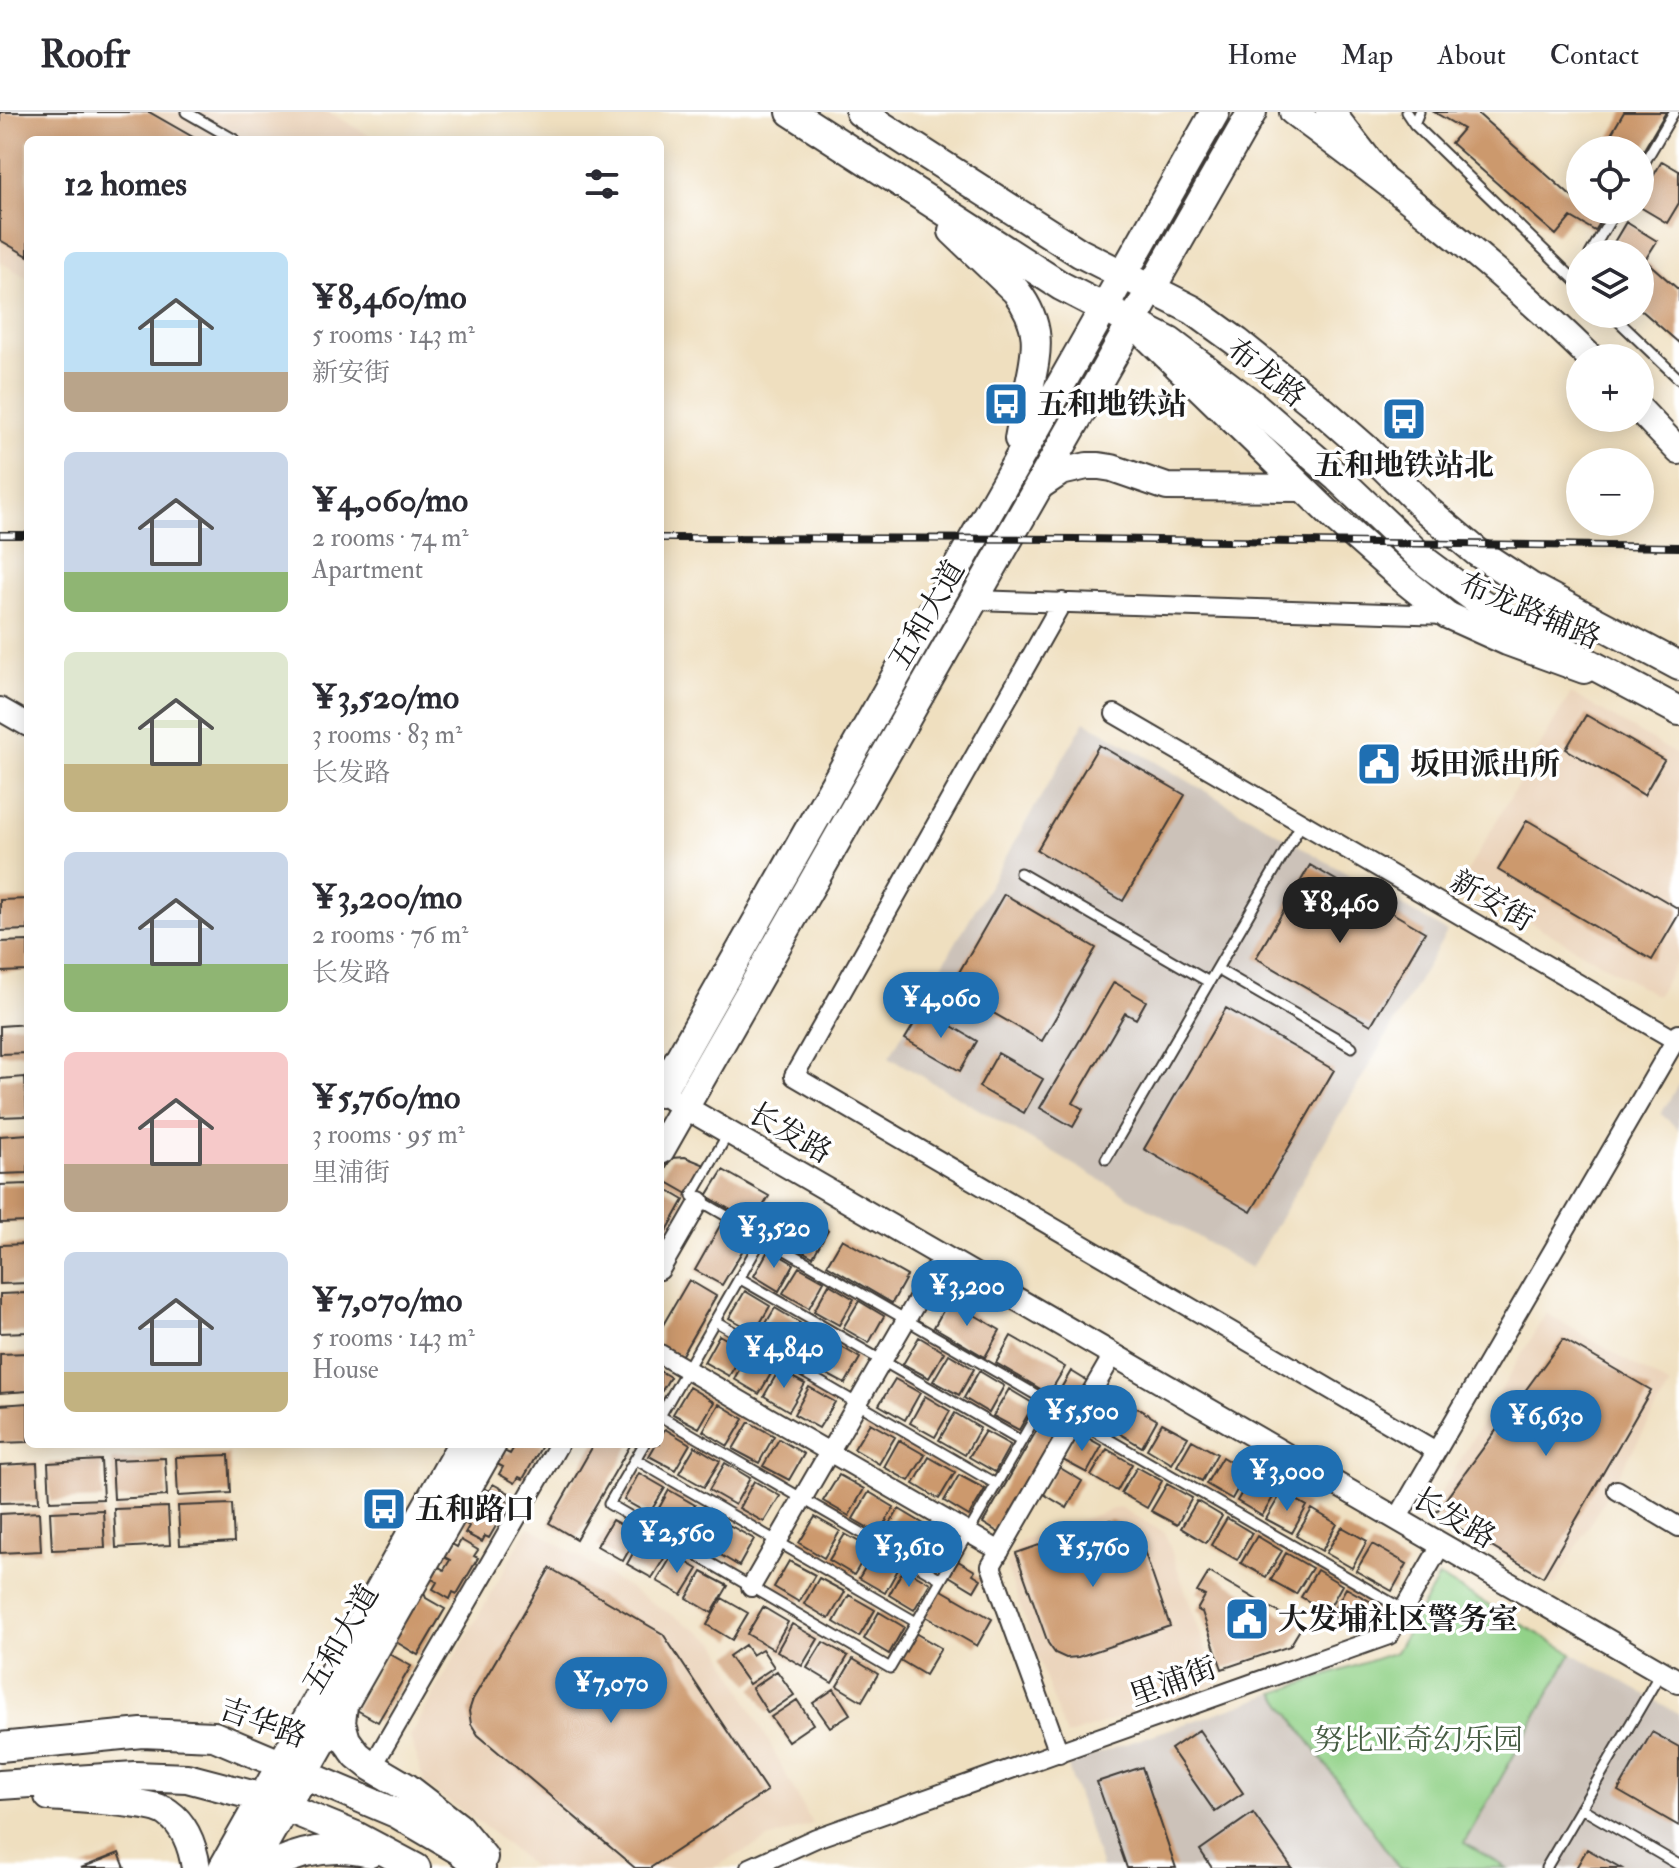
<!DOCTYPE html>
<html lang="en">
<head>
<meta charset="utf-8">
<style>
  :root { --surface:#fff; --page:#f2f2f3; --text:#2b2b33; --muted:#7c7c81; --line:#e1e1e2; --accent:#1f6fb2 }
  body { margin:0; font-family:"IM FELL Double Pica","Noto Serif SC",serif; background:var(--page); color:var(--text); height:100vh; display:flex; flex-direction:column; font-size:30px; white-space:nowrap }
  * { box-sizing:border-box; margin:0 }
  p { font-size:26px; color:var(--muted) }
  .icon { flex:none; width:44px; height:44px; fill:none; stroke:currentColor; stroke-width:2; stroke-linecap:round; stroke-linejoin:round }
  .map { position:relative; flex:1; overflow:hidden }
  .side { position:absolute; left:24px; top:24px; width:640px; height:1312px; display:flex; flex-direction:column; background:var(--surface); border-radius:12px; box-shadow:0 4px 20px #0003 }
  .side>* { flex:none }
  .controls { position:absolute; left:1566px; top:24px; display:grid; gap:16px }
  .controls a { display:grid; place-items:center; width:88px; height:88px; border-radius:50%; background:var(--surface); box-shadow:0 4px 20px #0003; font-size:40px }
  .price { position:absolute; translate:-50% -68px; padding:0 18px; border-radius:28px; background:var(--accent); color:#fff; font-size:26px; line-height:52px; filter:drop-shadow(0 2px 4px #0008) }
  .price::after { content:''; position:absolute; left:50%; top:48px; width:24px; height:18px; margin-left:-12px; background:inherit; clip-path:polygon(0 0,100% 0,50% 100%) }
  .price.on { background:#222; color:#fff }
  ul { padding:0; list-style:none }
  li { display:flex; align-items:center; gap:24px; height:200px; padding:0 40px }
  li span { display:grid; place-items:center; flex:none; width:224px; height:160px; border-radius:12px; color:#555 }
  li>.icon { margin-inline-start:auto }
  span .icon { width:96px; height:96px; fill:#fffc; stroke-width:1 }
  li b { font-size:34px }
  h2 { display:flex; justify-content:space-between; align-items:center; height:96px; padding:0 40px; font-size:34px }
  header { display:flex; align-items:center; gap:48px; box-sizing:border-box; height:112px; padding:0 40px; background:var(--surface); border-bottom:2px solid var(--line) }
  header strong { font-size:38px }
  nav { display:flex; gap:44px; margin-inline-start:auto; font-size:28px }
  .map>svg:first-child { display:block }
  .built { fill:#ead2b8 }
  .industrial { fill:#ccc2b9 }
  .green { fill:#92d288; stroke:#577752; stroke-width:2 }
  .building { fill:#cc996d }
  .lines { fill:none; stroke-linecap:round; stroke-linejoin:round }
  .service-casing { stroke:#3c3934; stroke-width:13 }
  .minor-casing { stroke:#3c3934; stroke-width:22 }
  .tertiary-casing { stroke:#3c3934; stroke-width:26 }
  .secondary-casing { stroke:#3c3934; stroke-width:30 }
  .primary-casing { stroke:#3c3934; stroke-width:32 }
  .service { stroke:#fff; stroke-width:9 }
  .minor { stroke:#fff; stroke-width:18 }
  .tertiary { stroke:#fff; stroke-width:22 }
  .secondary { stroke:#fff; stroke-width:26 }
  .primary { stroke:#fff; stroke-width:28 }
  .rail-casing { stroke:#1c1c1c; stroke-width:8 }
  .rail { stroke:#fff; stroke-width:5; stroke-dasharray:15; stroke-linecap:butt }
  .labels { text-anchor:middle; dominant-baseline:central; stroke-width:7; stroke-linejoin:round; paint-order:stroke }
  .street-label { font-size:30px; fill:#1c1c1c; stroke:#fff }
  .poi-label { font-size:30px; font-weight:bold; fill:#1c1c1c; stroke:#fff; text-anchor:start }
  .park-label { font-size:30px; fill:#455c42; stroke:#fff }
</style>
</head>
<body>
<header>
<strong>Roofr</strong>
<nav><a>Home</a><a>Map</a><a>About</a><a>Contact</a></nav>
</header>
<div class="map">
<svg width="1679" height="1756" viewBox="0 0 1679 1756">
  <rect width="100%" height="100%" fill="#fff"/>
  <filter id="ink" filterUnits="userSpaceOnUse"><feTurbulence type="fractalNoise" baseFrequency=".0125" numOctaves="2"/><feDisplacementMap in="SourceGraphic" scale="16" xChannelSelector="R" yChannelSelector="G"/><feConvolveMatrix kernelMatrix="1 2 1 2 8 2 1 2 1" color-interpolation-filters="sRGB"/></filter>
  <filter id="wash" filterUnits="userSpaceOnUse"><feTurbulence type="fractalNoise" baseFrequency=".006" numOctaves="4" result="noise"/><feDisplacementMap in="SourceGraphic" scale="32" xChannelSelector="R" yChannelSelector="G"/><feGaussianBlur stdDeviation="1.8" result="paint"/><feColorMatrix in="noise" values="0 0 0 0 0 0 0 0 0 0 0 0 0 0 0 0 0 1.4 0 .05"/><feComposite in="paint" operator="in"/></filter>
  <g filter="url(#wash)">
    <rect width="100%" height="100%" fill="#efdfbf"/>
    <path class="built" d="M0,0H329L377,28H28V166L0,150Z
      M1571,581L1679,644V846L1657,884L1461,770Z
      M1546,1201L1670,1274L1554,1474L1429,1401Z
      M1119,1395L1165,1421L1218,1572L1066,1624L1006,1454L1021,1428Z
      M529,1414L717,1531L812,1712L768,1727L713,1756H534L488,1717L425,1673L410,1625Z"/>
    <path class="industrial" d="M1085,609L1447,820L1251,1156L889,945Z
      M1679,971V1018L1661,1002Z
      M1572,1541L1679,1602V1756H1507L1464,1731Z
      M1275,1581L1399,1756H1102L1067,1652Z"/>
    <path class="green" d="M1439,1465L1572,1541L1464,1731L1507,1756H1399L1275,1581L1396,1540Z"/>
    <g id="blocks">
      <path class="building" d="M0,0H149L198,28H28V144L0,128Z
        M1434,0H1476L1573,86L1580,75V98H1608L1595,119L1571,105L1556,123L1451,31L1463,17Z
        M1624,0H1666L1640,44V38H1602Z
        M1662,49L1679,59V91L1667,111L1640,95V87Z
        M1626,110L1657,129L1645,148L1679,178V231L1640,197V142H1607Z
        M1586,603L1664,648L1644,683L1566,637Z
        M1099,633L1185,683L1123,789L1037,738Z
        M1527,708L1679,797V802L1652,848L1498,758Z
        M1310,753L1425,820L1371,913L1256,846Z
        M1004,782L1096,836L1042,929L950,876Z
        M28,787V818L0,819V788Z
        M28,829V859L0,860V830Z
        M1114,870L1146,889L1136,907L1125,901L1073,991L1083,997L1073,1015L1040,996Z
        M1226,896L1334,958L1251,1100L1144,1037Z
        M923,897L977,929L960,959L905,927Z
        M28,912V941L0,942V914Z
        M998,941L1043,967L1024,1001L979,975Z
        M25,965L27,1004L0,1005V967Z
        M28,1022V1061L0,1062V1024Z
        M685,1045L705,1053L688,1082L660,1066L671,1046Z
        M723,1058L769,1084L753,1111L707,1084Z
        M28,1072V1110L0,1111V1073Z
        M660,1074L684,1088L660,1131Z
        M782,1092L828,1118L813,1145L767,1119Z
        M722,1110L750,1126L722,1173L695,1158Z
        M842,1127L907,1164L892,1191L827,1153Z
        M28,1132V1171L0,1172V1133Z
        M769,1137L794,1152L779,1179L754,1164Z
        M799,1155L824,1169L809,1196L783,1181Z
        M689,1168L716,1184L680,1246L660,1234V1218Z
        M829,1172L854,1187L839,1213L814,1199Z
        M745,1179L770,1194L755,1220L729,1206Z
        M28,1181V1220L0,1221V1182Z
        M949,1188L1000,1218L985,1245L934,1215Z
        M859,1189L884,1204L869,1231L843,1216Z
        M775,1196L800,1211L785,1238L759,1223Z
        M805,1214L830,1228L815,1255L789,1241Z
        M719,1223L745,1238L729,1264L704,1250Z
        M1011,1224L1065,1255L1049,1282L996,1251Z
        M919,1225L944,1240L929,1266L903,1252Z
        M1563,1227L1651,1278L1543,1465L1435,1402Z
        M835,1231L860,1246L845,1272L819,1258Z
        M749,1240L775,1255L759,1282L734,1267Z
        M28,1241V1279L0,1281V1242Z
        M949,1242L974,1257L959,1283L933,1269Z
        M779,1258L805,1272L789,1299L764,1284Z
        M660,1259L670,1265L660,1282Z
        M979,1259L1004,1274L989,1301L964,1286Z
        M1071,1259L1089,1270L1001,1422L983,1411Z
        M895,1267L920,1281L905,1308L879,1293Z
        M689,1275L714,1290L699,1316L673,1302Z
        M809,1275L835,1290L819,1316L794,1302Z
        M1102,1276L1128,1290L1112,1317L1087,1302Z
        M1009,1277L1034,1292L1019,1318L993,1304Z
        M925,1284L950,1299L935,1325L910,1311Z
        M28,1291V1330L0,1331V1293Z
        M719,1292L744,1307L728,1334L703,1319Z
        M1132,1293L1157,1308L1142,1335L1117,1320Z
        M955,1301L980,1316L965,1343L939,1328Z
        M749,1310L774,1324L759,1351L733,1337Z
        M870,1311L895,1325L879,1352L854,1337Z
        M1162,1311L1188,1325L1172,1352L1147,1337Z
        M665,1317L690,1332L675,1358L649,1344L656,1332H660V1325Z
        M985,1319L1010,1333L995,1360L969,1345Z
        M1077,1320L1102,1334L1087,1361L1061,1347Z
        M779,1327L804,1342L789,1368L763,1354Z
        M899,1328L925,1343L909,1369L884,1355Z
        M1192,1328L1217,1342L1202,1369L1177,1354Z
        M516,1332H543L523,1367L519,1365L515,1371L499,1362L503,1355L497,1352L504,1339L510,1342Z
        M594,1332H631L576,1427L549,1411Z
        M695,1334L720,1349L704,1375L679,1361Z
        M1107,1337L1132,1352L1117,1379L1091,1364Z
        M229,1343L231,1381L178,1384L176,1345Z
        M929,1345L955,1360L939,1387L914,1372Z
        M1222,1345L1247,1360L1232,1387L1206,1372Z
        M165,1346L167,1384L114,1387L112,1348Z
        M101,1348L103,1387L50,1389L48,1351Z
        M37,1351L39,1390L0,1391V1353Z
        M725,1351L750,1366L735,1393L709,1378Z
        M1057,1354L1082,1369L1067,1396L1042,1381Z
        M1137,1355L1162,1369L1147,1396L1121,1381Z
        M639,1361L665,1376L649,1402L624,1388Z
        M839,1363L864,1377L849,1404L823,1389Z
        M959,1363L985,1377L969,1404L944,1389Z
        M1252,1363L1278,1377L1262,1404L1237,1389Z
        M754,1369L780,1384L764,1410L739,1396Z
        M493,1372L509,1381L506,1388L510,1390L489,1426L485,1424L482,1430L465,1421L469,1414L464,1411L471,1398L476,1402L482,1391L476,1388L483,1376L489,1379Z
        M1167,1372L1192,1386L1177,1413L1151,1399Z
        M669,1378L695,1393L679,1420L654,1405Z
        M869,1380L894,1395L879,1422L853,1407Z
        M1282,1380L1307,1394L1292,1421L1266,1407Z
        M1197,1389L1222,1404L1206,1431L1181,1416Z
        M232,1392L234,1430L180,1433L178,1394Z
        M168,1395L170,1433L116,1436L114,1397Z
        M699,1396L724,1410L709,1437L684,1422Z
        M899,1397L924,1412L909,1439L883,1424Z
        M1312,1397L1337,1412L1322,1439L1296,1424Z
        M103,1398L105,1436L52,1438L50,1400Z
        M39,1400L41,1439L0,1441V1402Z
        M815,1405L840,1419L824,1446L799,1431Z
        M1227,1406L1252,1421L1237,1448L1211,1433Z
        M612,1408L638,1422L623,1449L597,1434Z
        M1111,1408L1138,1421L1170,1514L1078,1545L1066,1546L1055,1541L1048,1531L1016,1441Z
        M729,1413L754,1427L739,1454L714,1439Z
        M929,1415L954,1429L938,1456L913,1441Z
        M1342,1415L1367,1429L1352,1456L1326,1441Z
        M845,1422L870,1436L854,1463L829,1448Z
        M1257,1424L1282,1439L1266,1465L1241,1451Z
        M642,1425L668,1440L652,1466L627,1452Z
        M461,1428L478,1438L474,1444L478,1446L457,1482L453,1480L450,1487L433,1477L437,1470L432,1467L439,1455L444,1458L450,1448L444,1445L452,1432L457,1435Z
        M1372,1432L1407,1452L1392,1479L1356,1459Z
        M875,1439L900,1454L885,1481L859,1466Z
        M1286,1441L1312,1456L1296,1482L1271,1468Z
        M673,1442L698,1457L682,1483L657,1469Z
        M789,1449L815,1463L799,1490L774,1475Z
        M958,1449L975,1459L973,1462L981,1467L974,1479L949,1464Z
        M550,1456L663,1522L767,1679L650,1756H635L478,1623L471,1612L469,1599L473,1587Z
        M904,1456L930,1471L914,1498L889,1483Z
        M1317,1458L1342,1473L1327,1500L1301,1485Z
        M702,1460L728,1474L712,1501L687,1486Z
        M1209,1460L1302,1514L1290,1534L1222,1557L1202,1500L1197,1498L1205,1484L1197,1480Z
        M819,1466L845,1480L829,1507L804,1492Z
        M1346,1476L1382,1496L1367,1523L1331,1503Z
        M940,1477L992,1507L977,1534L925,1504Z
        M421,1480L424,1481L426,1486L445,1497L418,1543L398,1531L393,1533L397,1518L401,1521L404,1516L401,1514L412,1496L415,1498L417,1493L413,1491Z
        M849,1483L875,1498L859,1525L834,1510Z
        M722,1486L748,1501L732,1528L707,1513Z
        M763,1495L788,1510L773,1537L747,1522Z
        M879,1500L904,1515L889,1542L864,1527Z
        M792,1512L818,1527L802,1554L777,1539Z
        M915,1521L941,1536L925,1563L900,1548Z
        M823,1530L848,1544L832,1571L807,1556Z
        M745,1533L752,1543L762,1537L774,1555L749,1572L729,1544Z
        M388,1541L411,1554L378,1610L355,1597Z
        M853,1547L878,1562L862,1589L837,1574Z
        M777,1559L794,1583L768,1601L752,1576Z
        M834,1577L850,1602L830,1615L813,1591Z
        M797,1588L813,1612L788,1629L771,1605Z
        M1199,1618L1243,1681L1215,1700L1171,1637Z
        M1652,1620L1679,1635V1714L1618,1679Z
        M1142,1655L1176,1756H1127L1097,1670Z
        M1253,1701L1292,1756H1212L1200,1738Z
        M1587,1737L1621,1756H1576Z
        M119,1741L125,1756H81Z"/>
    </g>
  </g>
  <g filter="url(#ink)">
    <use href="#blocks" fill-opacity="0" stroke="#3c3934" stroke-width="2"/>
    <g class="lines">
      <g class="service-casing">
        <path id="service" d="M186,0L235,28
          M1406,0L1414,12L1580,173
          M1414,12L1419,0
          M1640,58L1674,0
          M1590,142L1616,98
          M1611,202L1679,267
          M1020,761L1209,870
          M1217,857L1352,935
          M1106,1047L1302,711
          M739,1166L1021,1329
          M715,1209L996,1372
          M660,1304L941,1467
          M660,1304L763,1125
          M1075,1308L1404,1498
          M644,1332L609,1392L890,1556L1045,1288L692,1084L729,1020
          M635,1347L916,1510
          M1581,1696L1679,1753
          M1546,1756L1661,1560"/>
      </g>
      <g class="minor-casing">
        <path id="minor" d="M975,488L1447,503
          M1062,490L794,964L1436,1339
          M1115,602L1675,928
          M660,1158L700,1089
          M660,1242L1000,1439
          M1617,1378L1679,1415
          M1397,1407L1679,922
          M751,1475L943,1144
          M1059,1641L991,1454L1113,1243
          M372,1655L559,1332
          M750,1756L816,1726L1389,1523L1441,1433"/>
      </g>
      <g class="tertiary-casing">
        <path id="tertiary" d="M0,597L28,613
          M671,987L1679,1570"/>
      </g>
      <g class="secondary-casing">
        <path id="secondary" d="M1293,0C1397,77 1499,155 1591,246
          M1147,225L1337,409L1406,470L1447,503L1507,530L1584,558
          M1640,298L1679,339
          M1040,374L1061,360L1087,354H1099L1112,356L1167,375L1303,376"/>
      </g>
      <g class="primary-casing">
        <path id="primary" d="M791,0L1061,174L1170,230L1256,295L1338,366L1426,450L1481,491L1510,509L1679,599
          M860,0L1080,141L1193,198L1237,230L1324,300L1366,337L1428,399L1477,440L1529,474L1679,554
          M1330,0L1379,63
          M953,119L1016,179C1042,213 1038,237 1029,276C1026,293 1022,310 1019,327
          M660,981L1215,0
          M660,1038L1252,0
          M343,1593L341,1611L346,1628L357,1643L372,1655L406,1675L458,1715L483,1745
          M0,1635L142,1621L214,1624L396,1701L459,1738L481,1756
          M0,1673L135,1664L187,1666L263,1686L356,1724L416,1756
          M49,1684C71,1686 153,1689 168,1701C185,1713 193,1736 196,1756
          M223,1756L462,1332
          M250,1756L492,1332
          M267,1756C299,1739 335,1732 370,1741"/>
      </g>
      <use href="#service" class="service"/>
      <use href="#minor" class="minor"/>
      <use href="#tertiary" class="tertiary"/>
      <use href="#secondary" class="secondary"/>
      <use href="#primary" class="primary"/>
      <g class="rail-casing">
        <path id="rail" d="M0,423H28
          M660,426L1083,427L1679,435"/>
      </g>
      <use href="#rail" class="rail"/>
    </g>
  </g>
  <defs>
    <g id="bus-square" transform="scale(2.3)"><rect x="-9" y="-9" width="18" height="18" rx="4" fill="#1f6fb2" stroke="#fff"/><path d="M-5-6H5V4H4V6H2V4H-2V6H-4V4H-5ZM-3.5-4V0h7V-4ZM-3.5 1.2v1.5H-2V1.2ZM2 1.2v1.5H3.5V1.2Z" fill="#fff"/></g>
    <g id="civic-square" transform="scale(2.3)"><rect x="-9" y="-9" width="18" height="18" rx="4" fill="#1f6fb2" stroke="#fff"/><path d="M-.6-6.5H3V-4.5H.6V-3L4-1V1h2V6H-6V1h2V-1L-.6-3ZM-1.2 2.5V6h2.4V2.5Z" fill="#fff"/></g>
  </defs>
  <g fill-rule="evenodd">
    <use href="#bus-square" x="1006" y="292"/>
    <use href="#bus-square" x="1404" y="307"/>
    <use href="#civic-square" x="1379" y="652"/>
    <use href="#bus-square" x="384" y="1397"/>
    <use href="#civic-square" x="1247" y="1507"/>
  </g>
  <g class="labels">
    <g class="street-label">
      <text transform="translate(1266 261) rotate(38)">布龙路</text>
      <text transform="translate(1530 499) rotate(23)">布龙路辅路</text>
      <text transform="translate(927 503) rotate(-60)">五和大道</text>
      <text transform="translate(1492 789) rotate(30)">新安街</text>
      <text transform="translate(790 1021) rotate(30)">长发路</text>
      <text transform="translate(1454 1406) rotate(30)">长发路</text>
      <text transform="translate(341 1527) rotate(-60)">五和大道</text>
      <text transform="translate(1173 1570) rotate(-20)">里浦街</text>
      <text transform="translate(263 1611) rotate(20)">吉华路</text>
    </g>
    <g class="poi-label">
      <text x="1037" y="292">五和地铁站</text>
      <text x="1404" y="353" text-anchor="middle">五和地铁站北</text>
      <text x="1410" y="652">坂田派出所</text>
      <text x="415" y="1397">五和路口</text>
      <text x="1278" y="1507">大发埔社区警务室</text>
    </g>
    <g class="park-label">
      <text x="1418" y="1628">努比亚奇幻乐园</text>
    </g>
  </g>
</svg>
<div class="controls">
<a><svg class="icon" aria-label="locate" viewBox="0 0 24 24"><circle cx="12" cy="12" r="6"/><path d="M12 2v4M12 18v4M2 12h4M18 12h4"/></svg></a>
<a><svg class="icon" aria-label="layers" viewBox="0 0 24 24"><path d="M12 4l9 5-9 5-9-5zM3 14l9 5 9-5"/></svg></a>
<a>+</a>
<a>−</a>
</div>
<b class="price on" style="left:1340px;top:833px">¥8,460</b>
<b class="price" style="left:941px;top:928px">¥4,060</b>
<b class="price" style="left:774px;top:1158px">¥3,520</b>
<b class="price" style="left:967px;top:1216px">¥3,200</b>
<b class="price" style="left:784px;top:1278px">¥4,840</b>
<b class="price" style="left:1082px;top:1341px">¥5,500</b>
<b class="price" style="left:1546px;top:1346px">¥6,630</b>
<b class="price" style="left:1287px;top:1401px">¥3,000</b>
<b class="price" style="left:677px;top:1463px">¥2,560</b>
<b class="price" style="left:909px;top:1477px">¥3,610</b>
<b class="price" style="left:1093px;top:1477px">¥5,760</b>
<b class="price" style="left:611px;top:1613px">¥7,070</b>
<section class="side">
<h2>12 homes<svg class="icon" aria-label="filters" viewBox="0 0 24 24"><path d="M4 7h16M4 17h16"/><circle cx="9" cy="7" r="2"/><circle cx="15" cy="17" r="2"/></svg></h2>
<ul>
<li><span style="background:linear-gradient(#bfe0f5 75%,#b9a48a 0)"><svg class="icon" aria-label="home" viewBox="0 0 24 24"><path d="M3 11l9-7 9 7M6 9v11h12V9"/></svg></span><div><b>¥8,460/mo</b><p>5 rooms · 143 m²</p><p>新安街</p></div></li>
<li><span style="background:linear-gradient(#c9d6e8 75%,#8fb573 0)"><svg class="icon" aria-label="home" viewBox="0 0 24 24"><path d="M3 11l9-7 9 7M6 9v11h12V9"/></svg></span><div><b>¥4,060/mo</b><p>2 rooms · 74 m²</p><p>Apartment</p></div></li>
<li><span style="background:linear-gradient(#dfe7d0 70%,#c2b280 0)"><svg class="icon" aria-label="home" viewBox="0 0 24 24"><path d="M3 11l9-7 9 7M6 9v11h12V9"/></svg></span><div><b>¥3,520/mo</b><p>3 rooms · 83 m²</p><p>长发路</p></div></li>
<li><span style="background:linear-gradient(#c9d6e8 70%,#8fb573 0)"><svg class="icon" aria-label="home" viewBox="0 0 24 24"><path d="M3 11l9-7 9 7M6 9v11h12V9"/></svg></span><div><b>¥3,200/mo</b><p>2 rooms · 76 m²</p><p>长发路</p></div></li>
<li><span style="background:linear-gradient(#f6c9c9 70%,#b9a48a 0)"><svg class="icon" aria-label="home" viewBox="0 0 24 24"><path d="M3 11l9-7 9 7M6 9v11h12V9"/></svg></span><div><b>¥5,760/mo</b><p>3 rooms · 95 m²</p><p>里浦街</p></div></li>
<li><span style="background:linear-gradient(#c9d6e8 75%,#c2b280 0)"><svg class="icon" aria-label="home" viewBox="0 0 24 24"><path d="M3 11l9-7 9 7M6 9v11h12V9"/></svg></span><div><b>¥7,070/mo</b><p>5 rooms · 143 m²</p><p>House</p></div></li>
</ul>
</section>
</div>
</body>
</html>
